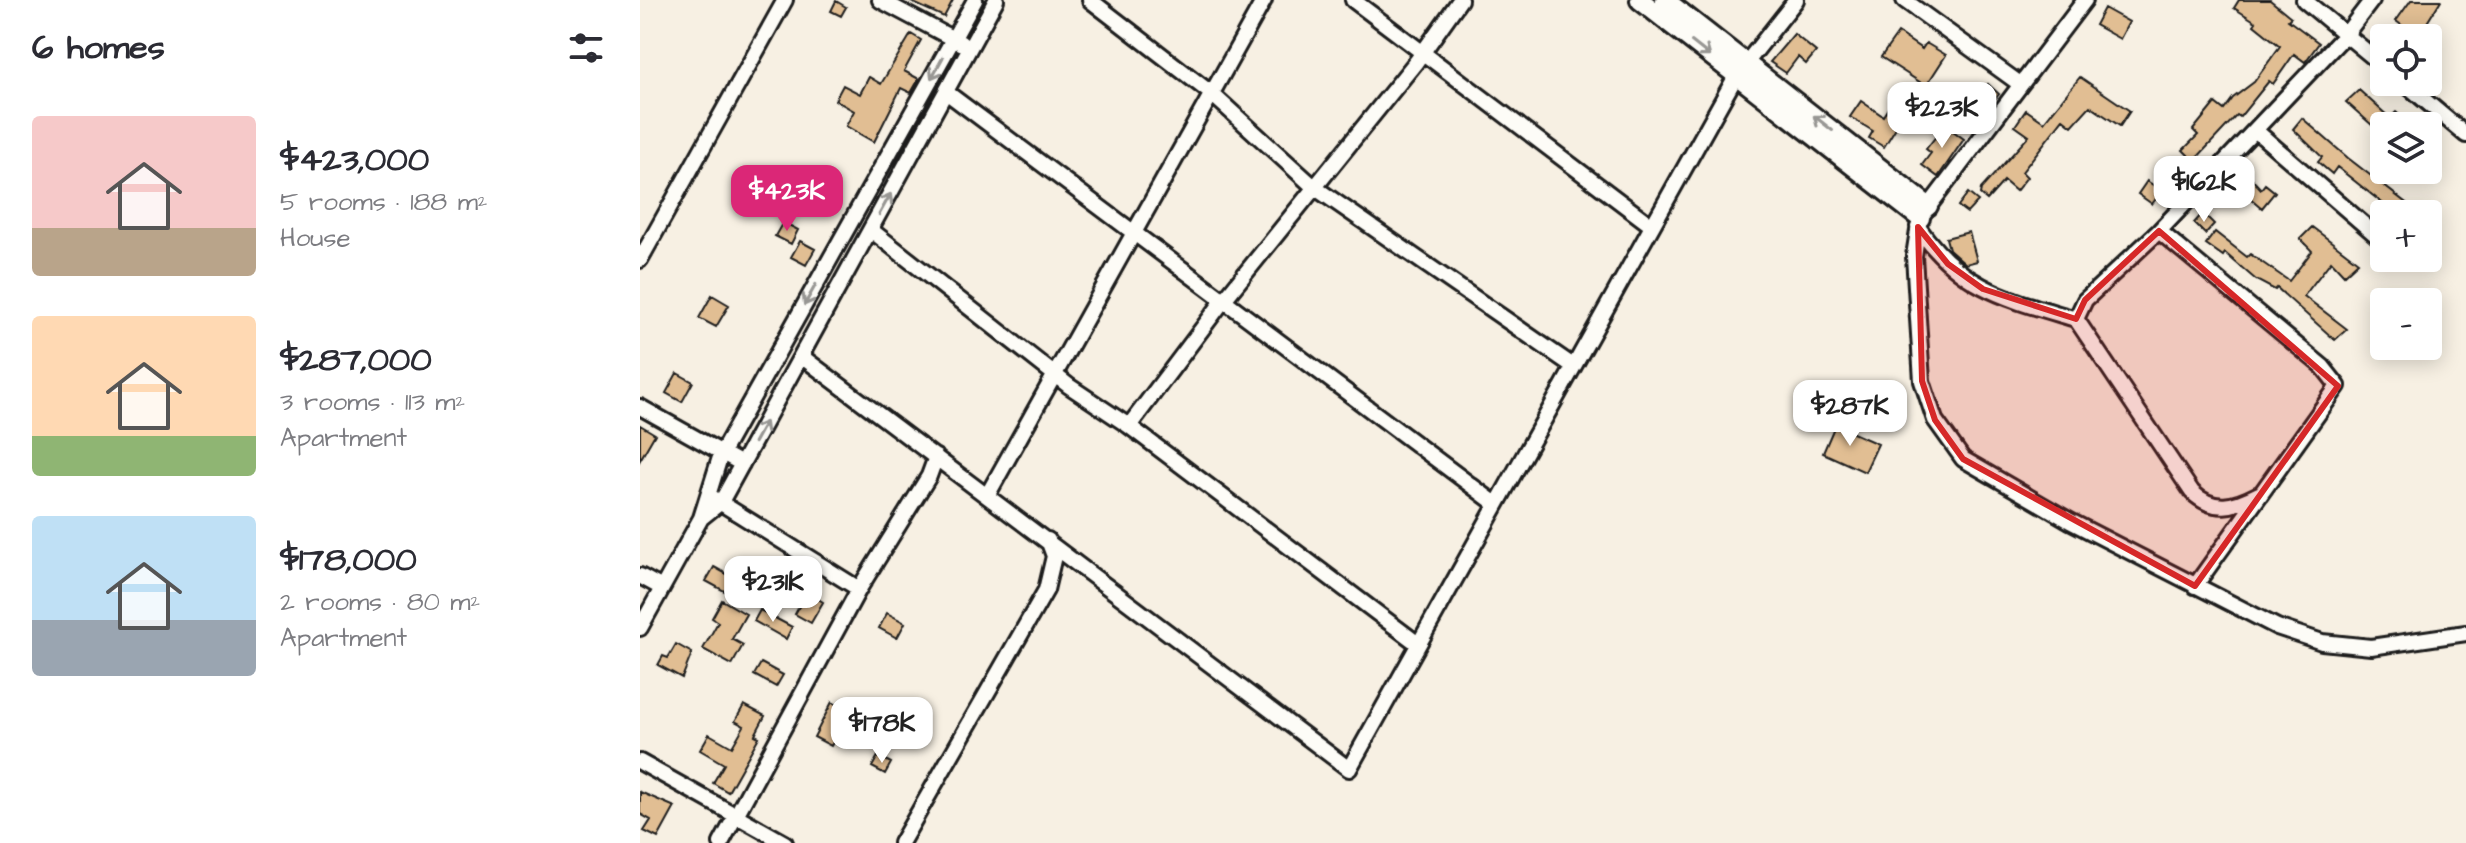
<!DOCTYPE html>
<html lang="en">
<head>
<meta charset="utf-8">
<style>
  :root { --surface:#fff; --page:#f7f7f7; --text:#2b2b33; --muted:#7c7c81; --accent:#db2777 }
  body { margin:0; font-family:"Architects Daughter",sans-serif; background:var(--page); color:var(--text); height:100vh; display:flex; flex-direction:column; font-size:30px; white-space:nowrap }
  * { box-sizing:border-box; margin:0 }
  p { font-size:26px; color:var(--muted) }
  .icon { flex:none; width:44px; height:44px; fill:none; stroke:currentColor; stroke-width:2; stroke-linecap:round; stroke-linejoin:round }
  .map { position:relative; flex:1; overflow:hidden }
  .drawer { display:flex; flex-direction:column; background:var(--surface); width:640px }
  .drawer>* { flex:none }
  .buttons { position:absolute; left:1730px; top:24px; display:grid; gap:16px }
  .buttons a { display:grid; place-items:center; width:72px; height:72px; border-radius:8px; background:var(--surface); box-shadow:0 4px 20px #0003; font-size:40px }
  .price { position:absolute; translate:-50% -68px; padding:0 18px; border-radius:16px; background:#fff; color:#222; font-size:26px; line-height:52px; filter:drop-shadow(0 2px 4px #0008) }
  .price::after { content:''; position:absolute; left:50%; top:48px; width:24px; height:18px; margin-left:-12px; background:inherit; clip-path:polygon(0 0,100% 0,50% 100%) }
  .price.current { background:var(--accent); color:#fff }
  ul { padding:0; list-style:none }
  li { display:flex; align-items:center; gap:24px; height:200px; padding:0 32px }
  li span { display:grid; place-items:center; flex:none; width:224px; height:160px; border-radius:8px; color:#555 }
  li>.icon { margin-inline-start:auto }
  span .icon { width:96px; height:96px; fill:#fffc; stroke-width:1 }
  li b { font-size:34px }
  h2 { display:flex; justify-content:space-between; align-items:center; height:96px; padding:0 32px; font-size:34px }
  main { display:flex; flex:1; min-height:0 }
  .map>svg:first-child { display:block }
  .building { fill:#e1be93; stroke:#1c1c1c; stroke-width:2 }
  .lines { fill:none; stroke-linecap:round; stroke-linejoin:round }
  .street-casing { stroke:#1c1c1c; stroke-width:20 }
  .secondary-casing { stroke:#1c1c1c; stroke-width:24 }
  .street { stroke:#fdfcf7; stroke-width:14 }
  .secondary { stroke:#fdfcf7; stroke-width:18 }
  .oneway { stroke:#989794 }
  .marked { fill:#d62828; fill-opacity:0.2; stroke:#d62828; stroke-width:6; stroke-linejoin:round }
</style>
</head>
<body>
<main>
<section class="drawer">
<h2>6 homes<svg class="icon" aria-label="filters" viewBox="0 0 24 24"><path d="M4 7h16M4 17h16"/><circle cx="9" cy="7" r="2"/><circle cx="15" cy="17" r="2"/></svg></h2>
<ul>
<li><span style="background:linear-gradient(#f6c9c9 70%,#b9a48a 0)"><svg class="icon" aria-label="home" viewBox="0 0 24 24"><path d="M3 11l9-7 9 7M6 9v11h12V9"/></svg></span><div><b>$423,000</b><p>5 rooms · 188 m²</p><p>House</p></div></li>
<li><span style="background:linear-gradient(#ffd9b3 75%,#8fb573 0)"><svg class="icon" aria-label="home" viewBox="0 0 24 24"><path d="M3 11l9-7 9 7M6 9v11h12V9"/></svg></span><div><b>$287,000</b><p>3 rooms · 113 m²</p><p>Apartment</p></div></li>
<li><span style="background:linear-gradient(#bfe0f5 65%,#9aa5b1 0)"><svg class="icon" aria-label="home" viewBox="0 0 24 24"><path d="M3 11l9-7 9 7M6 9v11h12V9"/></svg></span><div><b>$178,000</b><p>2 rooms · 80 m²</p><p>Apartment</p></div></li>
</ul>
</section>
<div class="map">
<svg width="1826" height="843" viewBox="0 0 1826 843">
  <rect width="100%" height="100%" fill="#f7f0e3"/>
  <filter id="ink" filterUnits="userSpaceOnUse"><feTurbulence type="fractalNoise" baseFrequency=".0125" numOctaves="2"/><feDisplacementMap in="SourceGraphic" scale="16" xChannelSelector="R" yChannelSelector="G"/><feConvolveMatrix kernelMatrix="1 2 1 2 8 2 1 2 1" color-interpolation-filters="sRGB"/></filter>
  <g filter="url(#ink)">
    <path class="building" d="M267,0H313L304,17Z
      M1599,0H1630L1651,17L1648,20L1679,43L1665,62L1654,54L1633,84L1629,81L1600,117L1597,115L1554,161L1543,150L1558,135L1553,130L1575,103L1584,110L1593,98L1614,82L1640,46L1614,25L1616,22L1594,8Z
      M1771,0H1801L1778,37L1756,21Z
      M196,1L206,7L201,16L191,11Z
      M1464,8L1489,22L1480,39L1455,25Z
      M1258,33L1282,49L1286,43L1306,55L1286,86L1241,57Z
      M271,34L281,40L264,71L279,79L271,93L261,88L234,142L206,126L214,111L195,100L203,85L220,94L229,77L241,84Z
      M1154,34L1176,52L1166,64L1158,57L1146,73L1130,62Z
      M1440,77L1490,111L1480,126L1450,106L1432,126L1423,119L1382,172L1387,177L1376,191L1364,181L1347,200L1340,194L1341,189L1389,136L1375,126L1386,110L1404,122Z
      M1348,84L1359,94L1344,113L1332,104Z
      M1719,90L1750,118L1756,112L1765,120L1760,126H1733L1706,102Z
      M1221,101L1243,116L1252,102L1266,111L1244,147L1229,138L1233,131L1210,117Z
      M1662,118L1708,158L1770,206L1763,214H1756L1697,167L1692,174L1678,162L1682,157L1653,129Z
      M1305,125L1324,139L1298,177L1282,165L1291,153L1286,149Z
      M158,171L175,181L162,205L144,195Z
      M1608,175L1621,189L1625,184L1635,192L1622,208L1597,187Z
      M1507,181L1522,191L1512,204L1498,194Z
      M1328,193L1338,201L1327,213L1318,206Z
      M1563,213L1574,224L1565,234L1554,223Z
      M143,222L158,230L151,244L135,236Z
      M1672,227L1718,262L1704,275L1691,261L1664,296L1707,329L1695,340L1637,288L1635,290L1616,280L1585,253L1583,256L1566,244L1575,232L1607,257L1610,254L1649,281L1672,251L1660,239Z
      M1329,232L1337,261L1326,264L1309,249L1306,238Z
      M160,241L175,249L166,265L151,257Z
      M72,295L89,305L76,327L59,318Z
      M37,373L53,382L42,402L26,393Z
      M0,425L15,434L0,460Z
      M1195,425L1238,444L1225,472L1183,453Z
      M74,567L94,578L86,592L66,581Z
      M167,592L183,602L171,623L155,614Z
      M82,600L106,614L92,639L103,645L92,665L63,649L78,622L72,618Z
      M120,610L152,627L146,639L114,621Z
      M247,613L265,623L257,638L239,628Z
      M36,644L52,653L42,678L18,665L23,656L28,658Z
      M121,663L143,675L136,687L114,675Z
      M192,702L215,715L207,727L203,725L191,746L174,737Z
      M104,705L125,716L115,735L119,737L88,792L73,783L84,764L60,750L69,734L92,747L104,726L95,721Z
      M238,756L251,763L245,774L232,767Z
      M0,792L35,807L18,838L4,831L11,820L0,814Z"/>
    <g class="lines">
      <g class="street-casing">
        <path id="street" d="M240,0L321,43
          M450,0L572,94L674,187L933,366
          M713,0L1012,226
          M1264,0L1380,84
          M1445,0L1280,218L1274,256L1282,381L1295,420L1323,459L1430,521L1637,627L1682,642L1731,647L1826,633
          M1664,0L1744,66
          M1763,82L1826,135
          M306,92L856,504
          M1615,130L1744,242
          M1278,227C1320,289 1368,299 1436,319L1552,492C1574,513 1594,507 1619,494
          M231,230L429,386L489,426L778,644
          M1519,231L1683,367L1698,386L1555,586
          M0,260L145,0
          M1436,319L1445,300L1519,231L1706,34L1732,0
          M161,356L709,769L1096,76L1156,0
          M0,407L102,464
          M489,426L583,301L776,62L820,0
          M348,494L624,0
          M73,498L219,589
          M61,518L81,502L356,0
          M0,576L22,588
          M0,628L61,518L81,454L335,0
          M0,762L145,843
          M81,843L219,589L289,476L296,457
          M261,843L406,590L414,556L408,540"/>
      </g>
      <g class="secondary-casing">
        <path id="secondary" d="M1000,0L1280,218
          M1025,0L1288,206"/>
      </g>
      <use href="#street" class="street"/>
      <use href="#secondary" class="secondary"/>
    </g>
    <defs><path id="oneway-shaft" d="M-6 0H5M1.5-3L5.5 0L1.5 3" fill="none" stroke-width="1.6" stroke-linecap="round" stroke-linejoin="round" transform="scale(2)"/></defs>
    <g class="oneway">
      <use href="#oneway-shaft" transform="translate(1061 49) rotate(38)"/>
      <use href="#oneway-shaft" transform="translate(297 68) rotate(119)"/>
      <use href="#oneway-shaft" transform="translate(1183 123) rotate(-142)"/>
      <use href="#oneway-shaft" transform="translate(245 204) rotate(-61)"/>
      <use href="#oneway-shaft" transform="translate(170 295) rotate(119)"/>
      <use href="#oneway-shaft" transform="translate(120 432) rotate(-61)"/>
    </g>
  </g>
  <path class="marked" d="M1278,227L1308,264L1343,289L1436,319L1445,300L1519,231L1698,386L1555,586L1323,459L1295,420L1282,381Z"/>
</svg>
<div class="buttons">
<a><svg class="icon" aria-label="locate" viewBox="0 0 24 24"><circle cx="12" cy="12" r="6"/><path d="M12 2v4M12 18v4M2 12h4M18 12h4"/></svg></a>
<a><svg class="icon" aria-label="layers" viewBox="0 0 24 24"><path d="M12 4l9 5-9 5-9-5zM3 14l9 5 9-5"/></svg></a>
<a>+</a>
<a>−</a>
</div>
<b class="price" style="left:1302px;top:150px">$223K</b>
<b class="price" style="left:1564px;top:224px">$162K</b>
<b class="price current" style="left:147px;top:233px">$423K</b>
<b class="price" style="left:1210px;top:448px">$287K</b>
<b class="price" style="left:133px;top:624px">$231K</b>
<b class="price" style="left:242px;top:765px">$178K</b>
</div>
</main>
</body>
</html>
